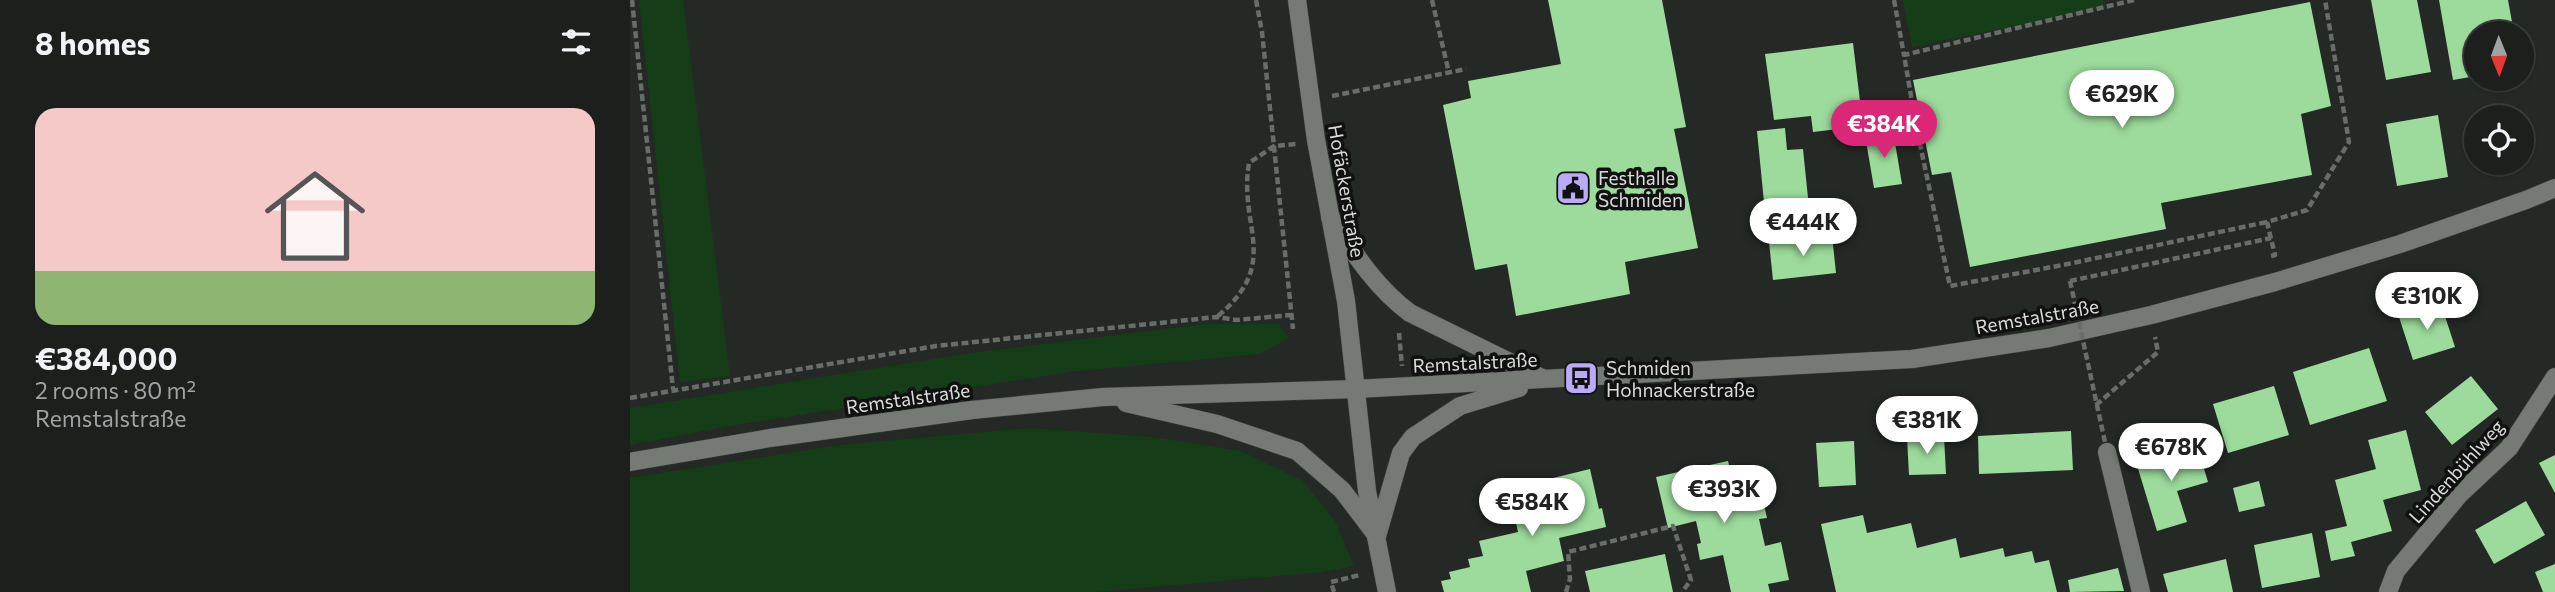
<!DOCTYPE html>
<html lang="en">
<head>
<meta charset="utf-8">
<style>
  :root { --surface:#1c1f1c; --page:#252725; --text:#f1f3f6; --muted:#a0a2a3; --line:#3a3d3b; --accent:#db2777 }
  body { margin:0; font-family:Commissioner,sans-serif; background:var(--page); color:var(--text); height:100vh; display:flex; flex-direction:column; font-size:26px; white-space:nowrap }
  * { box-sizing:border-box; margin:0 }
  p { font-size:23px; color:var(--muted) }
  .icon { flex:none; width:38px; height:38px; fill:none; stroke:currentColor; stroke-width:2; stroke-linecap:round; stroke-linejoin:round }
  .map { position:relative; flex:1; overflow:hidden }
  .sheet { display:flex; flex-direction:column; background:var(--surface); width:630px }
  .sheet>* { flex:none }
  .needle { width:46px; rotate:179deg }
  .tools { position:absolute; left:1834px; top:21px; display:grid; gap:14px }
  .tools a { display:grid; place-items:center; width:70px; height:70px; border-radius:50%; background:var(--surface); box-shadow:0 2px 5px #0004,0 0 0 2px var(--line); font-size:35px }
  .price { position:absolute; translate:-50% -60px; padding:0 16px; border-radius:24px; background:#fff; color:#222; font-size:23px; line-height:46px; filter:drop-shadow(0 2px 4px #0008) }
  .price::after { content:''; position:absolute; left:50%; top:42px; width:21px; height:16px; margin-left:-10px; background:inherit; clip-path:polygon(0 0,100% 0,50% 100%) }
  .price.current { background:var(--accent); color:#fff }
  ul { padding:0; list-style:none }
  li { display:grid; align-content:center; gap:14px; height:371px; padding:0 35px }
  li span { display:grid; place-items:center; height:217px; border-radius:21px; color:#555 }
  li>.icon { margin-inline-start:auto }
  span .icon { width:126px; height:126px; fill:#fffc; stroke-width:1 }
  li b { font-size:30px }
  h2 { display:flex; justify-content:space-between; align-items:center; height:84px; padding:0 35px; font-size:30px }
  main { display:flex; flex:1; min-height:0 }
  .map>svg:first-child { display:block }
  .green { fill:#153d17 }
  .building { fill:#9cdb9b }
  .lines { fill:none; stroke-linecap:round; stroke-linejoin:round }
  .service-casing { stroke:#434743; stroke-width:19 }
  .minor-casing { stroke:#434743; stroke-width:19 }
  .tertiary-casing { stroke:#434743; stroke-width:19 }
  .path { stroke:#696c69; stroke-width:4.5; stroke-dasharray:7 3.5; stroke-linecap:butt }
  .service { stroke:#767a75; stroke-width:18 }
  .minor { stroke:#767a75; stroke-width:18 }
  .tertiary { stroke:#767a75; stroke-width:18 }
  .path-bridge { stroke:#696c69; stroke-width:4.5; stroke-dasharray:7 3.5; stroke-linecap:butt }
  .labels { text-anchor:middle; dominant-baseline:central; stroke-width:7; stroke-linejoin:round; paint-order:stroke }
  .poi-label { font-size:19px; fill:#dadcda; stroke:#101110; text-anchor:start }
  .street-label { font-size:19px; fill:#dadcda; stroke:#101110 }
</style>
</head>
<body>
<main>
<section class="sheet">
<h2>8 homes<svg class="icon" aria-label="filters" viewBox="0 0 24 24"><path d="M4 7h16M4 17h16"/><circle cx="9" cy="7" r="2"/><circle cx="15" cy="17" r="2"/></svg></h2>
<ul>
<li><span style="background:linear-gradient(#f6c9c9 75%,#8fb573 0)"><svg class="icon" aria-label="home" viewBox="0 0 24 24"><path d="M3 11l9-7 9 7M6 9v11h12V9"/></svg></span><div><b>€384,000</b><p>2 rooms · 80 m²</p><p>Remstalstraße</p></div></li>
</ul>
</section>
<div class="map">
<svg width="1925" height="592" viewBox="0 0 1925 592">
  <rect width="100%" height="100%" fill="#252925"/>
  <path class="green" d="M9,0H53L100,376L50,382Z
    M1273,0H1474L1476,8L1282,47Z
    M576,324H649L659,338L629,354L439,372L100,426L0,445V408L341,353Z
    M400,428L522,437L611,451L673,481L705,521L724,566L692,572L466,592H0V478L210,445Z"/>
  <path class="building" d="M918,0H1032L1056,127L1044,129L1068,248L995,262L1000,294L886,316L877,264L845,270L813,105L841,98L838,81L931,64Z
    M1741,0H1787L1801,72L1756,80Z
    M1809,0H1878L1884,33H1846V76L1823,80Z
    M1680,2L1701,106L1671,114L1682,175L1531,203L1536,229L1340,267L1321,172L1302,175L1283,80Z
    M1223,43L1233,126L1183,132L1181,116L1144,120L1135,54Z
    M1808,115L1818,177L1767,186L1756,124Z
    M1155,128L1157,150L1173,149L1178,198L1134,202L1127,131Z
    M1263,131L1272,184L1244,188L1235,135Z
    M1202,235L1206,273L1143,280L1139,242Z
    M1811,304L1825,347L1783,360L1769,317Z
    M1739,348L1757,401L1680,425L1663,372Z
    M1841,376L1868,409L1822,445L1795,412Z
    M1644,386L1659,435L1598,453L1583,404Z
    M1776,430L1791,490L1753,500L1762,531L1721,542L1725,556L1701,561L1695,531L1717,526L1705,480L1746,469L1738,440Z
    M1441,431L1443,470L1349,474L1348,436Z
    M1314,436L1316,474L1279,475L1277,438Z
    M1224,441L1226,485L1189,487L1186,443Z
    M1566,443L1578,482L1547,491L1557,522L1527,531L1506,462Z
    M1925,455V493L1909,463Z
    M1098,461L1108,501L1132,496L1137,518L1129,519L1135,546L1151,542L1159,580L1138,584L1140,592H1101L1093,555L1070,560L1067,544L1071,543L1066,521L1038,528L1026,477Z
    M960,469L969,509L972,508L976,527L929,538L934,561L896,571L901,592H814L811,581L821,579L819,572L840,567L838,559L853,556L849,541L888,532L883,510L920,501L915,480Z
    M1629,481L1635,506L1609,512L1603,488Z
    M1896,501L1915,535L1864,564L1845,530Z
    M1233,515L1237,533L1281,523L1287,548L1326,538L1330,558L1373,548L1375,557L1402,551L1405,563L1419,560L1427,592H1206L1191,524Z
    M1682,533L1690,577L1632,588L1624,545Z
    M1035,554L1043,592H960L955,571Z
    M1596,559L1603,592H1538L1533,574Z
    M1925,564V592H1913L1905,572Z
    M1488,568L1494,591L1440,592L1438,580Z"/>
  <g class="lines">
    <g class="service-casing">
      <path id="service" d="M1477,452L1511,592"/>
    </g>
    <g class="minor-casing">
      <path id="minor" d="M667,0L686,140L716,301L737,491L757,592
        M1758,592L1766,571L1829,495L1879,448L1925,377"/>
    </g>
    <g class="tertiary-casing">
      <path id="tertiary" d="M700,217C724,253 745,287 780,313L912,378
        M496,403L587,424L667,451L712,490L747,536
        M0,462L140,438L342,410L473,397L726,389L1282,359L1419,338L1521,315L1645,282L1770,244L1896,200L1925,188
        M747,536L771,453L783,437L830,406L889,388"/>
    </g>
    <path class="path" d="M2,0L43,389
      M626,0L632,32L663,329
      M802,0L819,73
      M1264,0L1274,55
      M1504,0L1274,55L1286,125L1320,286L1438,264L1637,222
      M702,96L836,69
      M1641,256L1645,255L1637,222L1677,210L1719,142L1695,0
      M1440,281L1641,238
      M588,316C652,262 608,227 619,163L644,146L666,144
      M769,333L772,366
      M0,398L306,346L587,317L606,320L662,315
      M1466,405L1528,352L1525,337
      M704,592L701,582L730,575
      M936,592L940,579L938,552L1043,526L1061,580L1052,592"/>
    <use href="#service" class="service"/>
    <use href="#minor" class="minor"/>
    <use href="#tertiary" class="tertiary"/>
    <path class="path-bridge" d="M1440,281L1475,442"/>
  </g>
  <defs>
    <g id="civic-square" transform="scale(1.75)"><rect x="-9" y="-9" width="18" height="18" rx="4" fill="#bbaaf6" stroke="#101110"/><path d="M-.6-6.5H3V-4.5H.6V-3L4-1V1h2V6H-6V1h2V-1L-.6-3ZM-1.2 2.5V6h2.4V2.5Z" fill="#111"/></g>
    <g id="bus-square" transform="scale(1.75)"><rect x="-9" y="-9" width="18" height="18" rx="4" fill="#bbaaf6" stroke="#101110"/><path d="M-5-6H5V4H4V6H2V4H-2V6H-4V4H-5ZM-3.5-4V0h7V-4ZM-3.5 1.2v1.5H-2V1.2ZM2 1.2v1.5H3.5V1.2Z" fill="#111"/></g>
  </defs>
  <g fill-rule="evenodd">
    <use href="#civic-square" x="943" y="188"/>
    <use href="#bus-square" x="951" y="378"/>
  </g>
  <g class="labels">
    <g class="poi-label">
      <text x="968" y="177">Festhalle<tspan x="968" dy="22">Schmiden</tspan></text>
      <text x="976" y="367">Schmiden<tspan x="976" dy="22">Hohnackerstraße</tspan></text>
    </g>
    <g class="street-label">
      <text transform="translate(717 191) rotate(80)">Hofäckerstraße</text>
      <text transform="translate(1407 316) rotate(-10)">Remstalstraße</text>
      <text transform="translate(845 362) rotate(-3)">Remstalstraße</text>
      <text transform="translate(278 398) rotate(-8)">Remstalstraße</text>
      <text transform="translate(1826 471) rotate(-48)">Lindenbühlweg</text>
    </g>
  </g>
</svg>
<div class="tools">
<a><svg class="needle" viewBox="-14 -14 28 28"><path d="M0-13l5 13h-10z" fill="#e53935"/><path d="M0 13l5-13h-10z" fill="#a0a2a3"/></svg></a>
<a><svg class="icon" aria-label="locate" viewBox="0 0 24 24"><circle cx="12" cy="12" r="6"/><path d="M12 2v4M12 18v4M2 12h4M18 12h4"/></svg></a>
</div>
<b class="price" style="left:1492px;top:130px">€629K</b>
<b class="price current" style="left:1254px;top:160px">€384K</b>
<b class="price" style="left:1173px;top:258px">€444K</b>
<b class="price" style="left:1797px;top:332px">€310K</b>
<b class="price" style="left:1297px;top:456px">€381K</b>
<b class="price" style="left:1541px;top:483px">€678K</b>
<b class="price" style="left:1094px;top:525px">€393K</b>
<b class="price" style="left:902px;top:538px">€584K</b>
</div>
</main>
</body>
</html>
